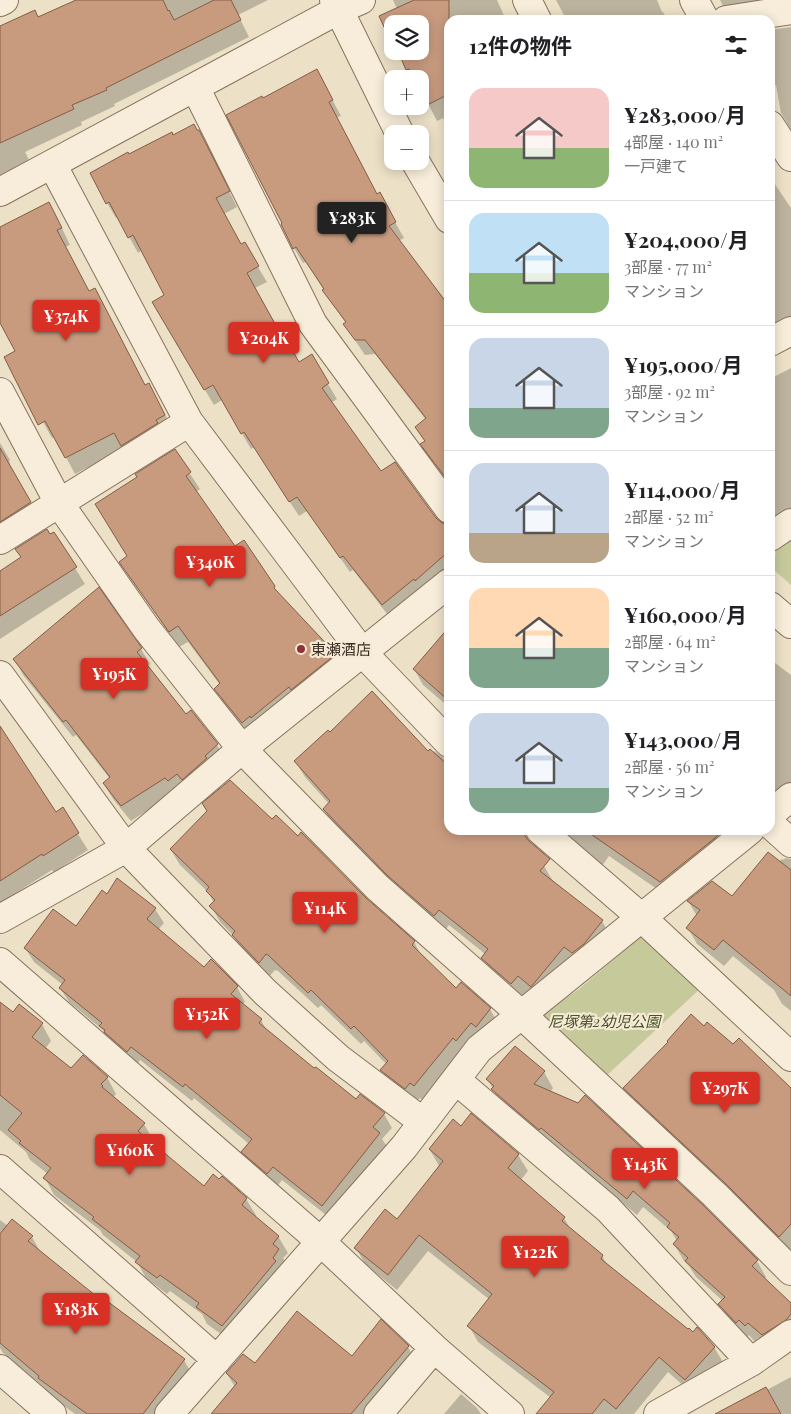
<!DOCTYPE html>
<html lang="ja">
<head>
<meta charset="utf-8">
<style>
  :root { --surface:#fff; --page:#f6f6f6; --text:#202124; --muted:#757577; --line:#e0e0e0; --accent:#d93025 }
  body { margin:0; font-family:"Playfair Display","Noto Sans JP",serif; background:var(--page); color:var(--text); height:100vh; display:flex; flex-direction:column; font-size:19px; white-space:nowrap }
  * { box-sizing:border-box; margin:0 }
  p { font-size:16px; color:var(--muted) }
  .icon { flex:none; width:28px; height:28px; fill:none; stroke:currentColor; stroke-width:2; stroke-linecap:round; stroke-linejoin:round }
  .map { position:relative; flex:1; overflow:hidden }
  .panel { position:absolute; left:444px; top:15px; width:331px; height:820px; display:flex; flex-direction:column; background:var(--surface); border-radius:15px; box-shadow:0 2px 12px #0003 }
  .panel>* { flex:none }
  .buttons { position:absolute; left:384px; top:15px; display:grid; gap:10px }
  .buttons a { display:grid; place-items:center; width:45px; height:45px; border-radius:10px; background:var(--surface); box-shadow:0 2px 12px #0003; font-size:25px }
  .price { position:absolute; translate:-50% -42px; padding:0 11px; border-radius:5px; background:var(--accent); color:#fff; font-size:16px; line-height:32px; filter:drop-shadow(0 1px 2px #0008) }
  .price::after { content:''; position:absolute; left:50%; top:30px; width:15px; height:11px; margin-left:-8px; background:inherit; clip-path:polygon(0 0,100% 0,50% 100%) }
  .price.selected { background:#222; color:#fff }
  ul { padding:0; list-style:none }
  li { display:flex; align-items:center; gap:15px; height:125px; padding:0 25px }
  li+li { border-top:1px solid var(--line) }
  li span { display:grid; place-items:center; flex:none; width:140px; height:100px; border-radius:15px; color:#555 }
  li>.icon { margin-inline-start:auto }
  span .icon { width:60px; height:60px; fill:#fffc; stroke-width:1 }
  li b { font-size:21px }
  h2 { display:flex; justify-content:space-between; align-items:center; height:60px; padding:0 25px; font-size:21px }
  .map>svg:first-child { display:block }
  .green { fill:#c6ca9b }
  .shadow { fill:#0003 }
  .building { fill:#c89b7f; stroke:#845c45 }
  .lines { fill:none; stroke-linecap:round; stroke-linejoin:round }
  .minor-casing { stroke:#87725d; stroke-width:30 }
  .tertiary-casing { stroke:#87725d; stroke-width:30 }
  .minor { stroke:#f7edda; stroke-width:28 }
  .tertiary { stroke:#f7edda; stroke-width:28 }
  .poi-dot { fill:#923134; stroke:#f4ead6; stroke-width:2 }
  .labels { text-anchor:middle; dominant-baseline:central; stroke-width:4.5; stroke-linejoin:round; paint-order:stroke }
  .poi-label { font-size:15px; fill:#382b20; stroke:#f4ead6; text-anchor:start }
  .park-label { font-size:15px; font-style:italic; fill:#495328; stroke:#f4ead6 }
</style>
</head>
<body>
<div class="map">
<svg width="791" height="1414" viewBox="0 0 791 1414">
  <rect width="100%" height="100%" fill="#ece0c7"/>
  <path class="green" d="M791,538V585L774,570L776,547Z
    M644,934L702,987L604,1078L537,1017L579,989Z"/>
  <path class="shadow" d="M79,0H268L238,15L249,37L114,104L115,106L81,122L82,125L25,152L31,164L0,178V27L38,19Z
    M393,0H497L506,20H449V128L443,118L437,121L420,88V79H412L398,51H420V24H392V42L381,17L397,9Z
    M556,0H657L662,12H663L668,20H559L565,17Z
    M720,0H791L730,20Z
    M791,27V130L781,113L776,85L770,86V30Z
    M325,86L341,116L336,118L377,195L379,194L404,238L398,241L449,308V484L422,444L425,442L416,427L426,420L375,354L365,355L354,339L345,324L346,323L333,305L324,290L306,262L303,263L294,248L263,99Z
    M173,136L207,146L237,207L224,214L241,246L244,244L267,282L255,288L299,364L311,356L337,399L331,403L381,473L442,524L449,525V574L391,619L353,570L350,572L307,511L299,516L254,447L251,449L222,400L214,405L175,340L166,295L142,250L138,253L118,217L116,218L107,203L129,156Z
    M770,177L791,208V332L770,337Z
    M58,220L70,245L65,247L89,293L145,387L158,401L174,432L124,449L75,474L55,437L52,438L43,422L0,312V229Z
    M791,368V527L770,538V379Z
    M0,443L10,460L9,461L10,464L8,465L40,519L0,539Z
    M175,451L200,489L196,492L235,548L274,587L279,595L335,654L345,671L252,739L225,706L216,689L220,685L188,642L179,647L130,578L121,562L128,557L138,477Z
    M53,533L85,584L0,639V572L22,558Z
    M98,589L141,649L150,664L147,666L186,715L191,711L217,745L226,760L131,821L113,799L104,784L110,779L76,735L73,737L23,675L15,659Z
    M449,630V707L423,685L414,669Z
    M770,659L791,675V795L770,807Z
    M0,727L55,814L62,809L88,850L54,872L52,870L0,903Z
    M330,734L428,753H433L434,751L445,759H449V830H500L544,866L554,883L602,921L611,937L541,1002L528,991L521,1000L492,974L482,958L485,954L449,925L444,932L398,892L333,825L324,809L329,804L305,777L295,761Z
    M272,821L414,942L422,957L456,990L490,1009L499,1025L424,1101L420,1098L414,1104L391,1086L382,1071L387,1065L364,1041L361,1044L321,1005L318,1008L278,971L275,970L268,978L243,951L233,935L220,922L211,906L214,903L208,892L180,865L171,850Z
    M566,830H743L670,898L609,856L602,866L572,842Z
    M785,858L791,859V1011L782,1004L774,990L733,956L724,966L697,944L688,928L697,916L688,901L732,898L782,859L784,860Z
    M118,880L155,909L164,923L158,930L204,969L237,987L245,1002L242,1005L261,1020L267,1031L315,1070L356,1101L384,1114L392,1128L382,1139L388,1148L331,1219L282,1180L276,1188L251,1166L243,1152L249,1144L194,1098L192,1101L140,1060L136,1066L109,1041L103,1030L69,1002L60,988L63,985L34,962L25,948L76,928L107,895Z
    M0,1004L13,1014L42,1024L51,1041L45,1049L71,1070L107,1077L116,1094L113,1098L144,1124L153,1140L151,1143L204,1188L246,1199L256,1215L255,1217L278,1236L288,1253L283,1258L288,1266L232,1342L207,1324L202,1314L170,1291L167,1294L146,1278L137,1262L103,1235L100,1230L54,1195L45,1178L48,1174L30,1160L26,1152L0,1130Z
    M704,1027L791,1091V1251L789,1253L634,1105L625,1088Z
    M544,1072L553,1088L550,1092L757,1261L766,1277L764,1279L791,1305V1339L773,1351L758,1338L755,1342L749,1335L746,1339L730,1321L720,1305L723,1301L696,1277L689,1266L684,1261L674,1244L677,1241L671,1231L643,1207L637,1215L551,1143L502,1106L488,1080Z
    M471,1115L518,1155L528,1171L520,1181L564,1218L571,1230L602,1256L608,1266L688,1331L714,1347L724,1364L695,1396L668,1372L634,1414H539L551,1398L478,1342L469,1326L490,1300L428,1251L397,1290L365,1264L356,1248L397,1220L439,1166L430,1150L461,1127Z
    M0,1220L8,1226L32,1237L41,1253L101,1302L184,1360L193,1376L165,1414H75L49,1395L45,1388L3,1353L0,1348Z
    M408,1347L417,1363L374,1414H213L235,1387L227,1374L255,1365L352,1357Z
    M791,1377V1414L724,1413Z
    M461,1394L477,1408L481,1414H444Z"/>
  <path class="building" d="M76,0H163L168,11L169,10L174,20L214,0H231L241,20L106,88L107,90L72,105L74,109L0,143V26L35,10L38,17Z
    M414,0H449V94L427,105L420,91V79H414L409,69L406,70L398,51H420V24H392V39L390,40L379,16Z
    M317,69L333,100L329,102L377,194L380,192L396,222L389,226L449,306V482L420,444L425,441L415,427L426,418L365,340H355L343,324L346,322L322,290L324,289L296,247L293,249L281,224L282,223L226,115L262,96L263,98Z
    M194,124L197,130H199L230,191L216,198L241,244L245,242L259,266L247,273L275,324L277,323L299,362L312,354L329,383L322,388L381,471L395,462L436,518L442,523L449,524V551L415,581L414,579L382,605L343,556L340,558L297,497L289,502L244,432L241,434L213,385L204,390L152,302L164,295L133,235L128,238L109,202L106,204L90,173L128,152L129,154L172,132L173,135Z
    M49,202L62,228L57,230L89,291L95,288L145,385L149,383L165,415L156,420L158,423L121,446L114,433L65,458L45,421L38,425L4,357L15,351L0,323V227Z
    M0,448L31,502L0,522Z
    M175,449L191,472L186,476L235,546L244,540L275,586L274,588L336,654L291,690L289,687L251,718L250,716L242,723L214,689L220,683L178,626L169,632L119,562L127,556L95,504L137,477L135,474Z
    M47,529L50,534L54,532L77,567L0,616V571L21,557L15,549Z
    M99,587L142,648L137,652L186,714L191,710L218,744L205,756L207,758L182,780L177,774L168,781L165,778L121,806L103,783L110,777L66,720L63,722L13,659Z
    M449,627V701L413,669Z
    M372,691L428,751L430,749L449,766V830H525V836L529,841L550,859L540,871L603,920L584,944L572,953L564,947L531,987L518,976L511,984L481,958L488,949L439,910L434,916L388,876L323,809L330,801L294,761L328,730L330,732Z
    M0,726L56,812L63,807L79,833L43,856L42,854L0,881Z
    M230,780L272,819L276,815L298,836L301,832L366,898L415,941L412,945L456,988L461,982L491,1008L476,1027L471,1023L456,1041L453,1038L414,1086L410,1083L405,1089L380,1070L388,1061L354,1026L351,1029L311,990L308,993L268,955L266,954L259,963L232,935L235,931L209,906L215,900L206,891L209,887L170,849L207,811L202,803Z
    M585,830H722L715,838L660,882Z
    M768,852L791,870V996L723,940L714,950L686,928L700,910L687,901L712,881L732,896Z
    M117,878L156,908L147,919L204,967L211,959L238,986L231,994L262,1019L259,1023L314,1068L316,1067L356,1099L360,1094L385,1113L373,1127L380,1133L322,1206L273,1167L267,1174L241,1152L252,1139L185,1084L183,1087L131,1047L127,1052L104,1032L105,1030L99,1026L102,1023L59,988L65,980L24,948L53,909L76,926L102,890L107,894Z
    M0,1002L13,1012L19,1004L43,1023L32,1037L71,1068L83,1055L108,1077L101,1084L103,1086L102,1087L145,1123L138,1131L204,1186L213,1174L219,1179L222,1176L247,1198L242,1205L279,1236L273,1244L279,1249L273,1258L276,1261L222,1326L196,1307L199,1303L160,1275L157,1278L135,1262L140,1256L92,1219L94,1217L43,1178L51,1168L19,1143L21,1141L8,1130L22,1113L0,1095Z
    M691,1014L704,1026L707,1022L733,1044L739,1038L791,1088V1224L779,1237L726,1184L623,1088L668,1042L667,1041Z
    M515,1046L545,1071L534,1084L578,1103L585,1095L704,1206L758,1260L752,1266L791,1303V1314L786,1320L762,1335L748,1323L745,1326L739,1320L736,1323L718,1304L725,1297L685,1261L688,1258L673,1244L679,1237L667,1227L670,1223L633,1191L627,1199L541,1128L539,1130L491,1089L494,1086L486,1079Z
    M471,1113L519,1154L508,1168L565,1217L562,1221L603,1255L601,1259L688,1329L689,1328L693,1332L697,1327L715,1347L685,1380L659,1357L616,1409L604,1399L592,1414H536L554,1392L467,1326L492,1294L419,1235L388,1275L354,1248L385,1209L397,1219L443,1161L429,1149L453,1119L461,1126Z
    M12,1219L33,1236L28,1241L101,1300L103,1298L185,1359L143,1414H87L38,1378L39,1376L0,1343V1234Z
    M297,1311L352,1356L381,1319L409,1346L351,1414H211L237,1383L226,1373L243,1354L255,1363Z
    M766,1387L781,1414H715Z"/>
  <g class="lines">
    <g class="minor-casing">
      <path id="minor" d="M527,0L537,20
        M694,0L705,20
        M0,2L4,0
        M726,20L791,10
        M195,87L313,324L449,509
        M770,125L791,157
        M52,164L189,422L362,652L449,743
        M0,192L338,10L361,0
        M770,342L791,331
        M0,392L59,503L146,628L242,749L377,887L522,1015L715,1195L791,1271
        M770,537L791,523
        M0,540L189,422
        M0,675L126,848L265,992L338,1058L423,1122
        M770,814L791,797
        M770,824L791,843
        M540,830L642,918L791,1057
        M0,919L126,848L242,749L449,583
        M0,962L320,1241L434,1348L510,1414
        M456,1080L608,1209L751,1362
        M0,1169L217,1360
        M0,1369L52,1414
        M169,1414L404,1147L479,1049L750,830
        M378,1414L434,1348
        M658,1414L751,1362L791,1334"/>
    </g>
    <g class="tertiary-casing">
      <path id="tertiary" d="M334,0L400,134
        M415,161L449,219
        M770,606L791,624"/>
    </g>
    <use href="#minor" class="minor"/>
    <use href="#tertiary" class="tertiary"/>
  </g>
  <circle class="poi-dot" cx="301" cy="649" r="5"/>
  <g class="labels">
    <g class="poi-label">
      <text x="311" y="649">東瀬酒店</text>
    </g>
    <g class="park-label">
      <text x="604" y="1021">尼塚第2幼児公園</text>
    </g>
  </g>
</svg>
<div class="buttons">
<a><svg class="icon" aria-label="layers" viewBox="0 0 24 24"><path d="M12 4l9 5-9 5-9-5zM3 14l9 5 9-5"/></svg></a>
<a>+</a>
<a>−</a>
</div>
<b class="price selected" style="left:352px;top:244px">¥283K</b>
<b class="price" style="left:66px;top:342px">¥374K</b>
<b class="price" style="left:264px;top:364px">¥204K</b>
<b class="price" style="left:210px;top:588px">¥340K</b>
<b class="price" style="left:114px;top:700px">¥195K</b>
<b class="price" style="left:325px;top:934px">¥114K</b>
<b class="price" style="left:207px;top:1040px">¥152K</b>
<b class="price" style="left:725px;top:1114px">¥297K</b>
<b class="price" style="left:130px;top:1176px">¥160K</b>
<b class="price" style="left:645px;top:1190px">¥143K</b>
<b class="price" style="left:535px;top:1278px">¥122K</b>
<b class="price" style="left:76px;top:1335px">¥183K</b>
<section class="panel">
<h2>12件の物件<svg class="icon" aria-label="filters" viewBox="0 0 24 24"><path d="M4 7h16M4 17h16"/><circle cx="9" cy="7" r="2"/><circle cx="15" cy="17" r="2"/></svg></h2>
<ul>
<li><span style="background:linear-gradient(#f6c9c9 60%,#8fb573 0)"><svg class="icon" aria-label="home" viewBox="0 0 24 24"><path d="M3 11l9-7 9 7M6 9v11h12V9"/></svg></span><div><b>¥283,000/月</b><p>4部屋 · 140 m²</p><p>一戸建て</p></div></li>
<li><span style="background:linear-gradient(#bfe0f5 60%,#8fb573 0)"><svg class="icon" aria-label="home" viewBox="0 0 24 24"><path d="M3 11l9-7 9 7M6 9v11h12V9"/></svg></span><div><b>¥204,000/月</b><p>3部屋 · 77 m²</p><p>マンション</p></div></li>
<li><span style="background:linear-gradient(#c9d6e8 70%,#7fa58c 0)"><svg class="icon" aria-label="home" viewBox="0 0 24 24"><path d="M3 11l9-7 9 7M6 9v11h12V9"/></svg></span><div><b>¥195,000/月</b><p>3部屋 · 92 m²</p><p>マンション</p></div></li>
<li><span style="background:linear-gradient(#c9d6e8 70%,#b9a48a 0)"><svg class="icon" aria-label="home" viewBox="0 0 24 24"><path d="M3 11l9-7 9 7M6 9v11h12V9"/></svg></span><div><b>¥114,000/月</b><p>2部屋 · 52 m²</p><p>マンション</p></div></li>
<li><span style="background:linear-gradient(#ffd9b3 60%,#7fa58c 0)"><svg class="icon" aria-label="home" viewBox="0 0 24 24"><path d="M3 11l9-7 9 7M6 9v11h12V9"/></svg></span><div><b>¥160,000/月</b><p>2部屋 · 64 m²</p><p>マンション</p></div></li>
<li><span style="background:linear-gradient(#c9d6e8 75%,#7fa58c 0)"><svg class="icon" aria-label="home" viewBox="0 0 24 24"><path d="M3 11l9-7 9 7M6 9v11h12V9"/></svg></span><div><b>¥143,000/月</b><p>2部屋 · 56 m²</p><p>マンション</p></div></li>
</ul>
</section>
</div>
</body>
</html>
